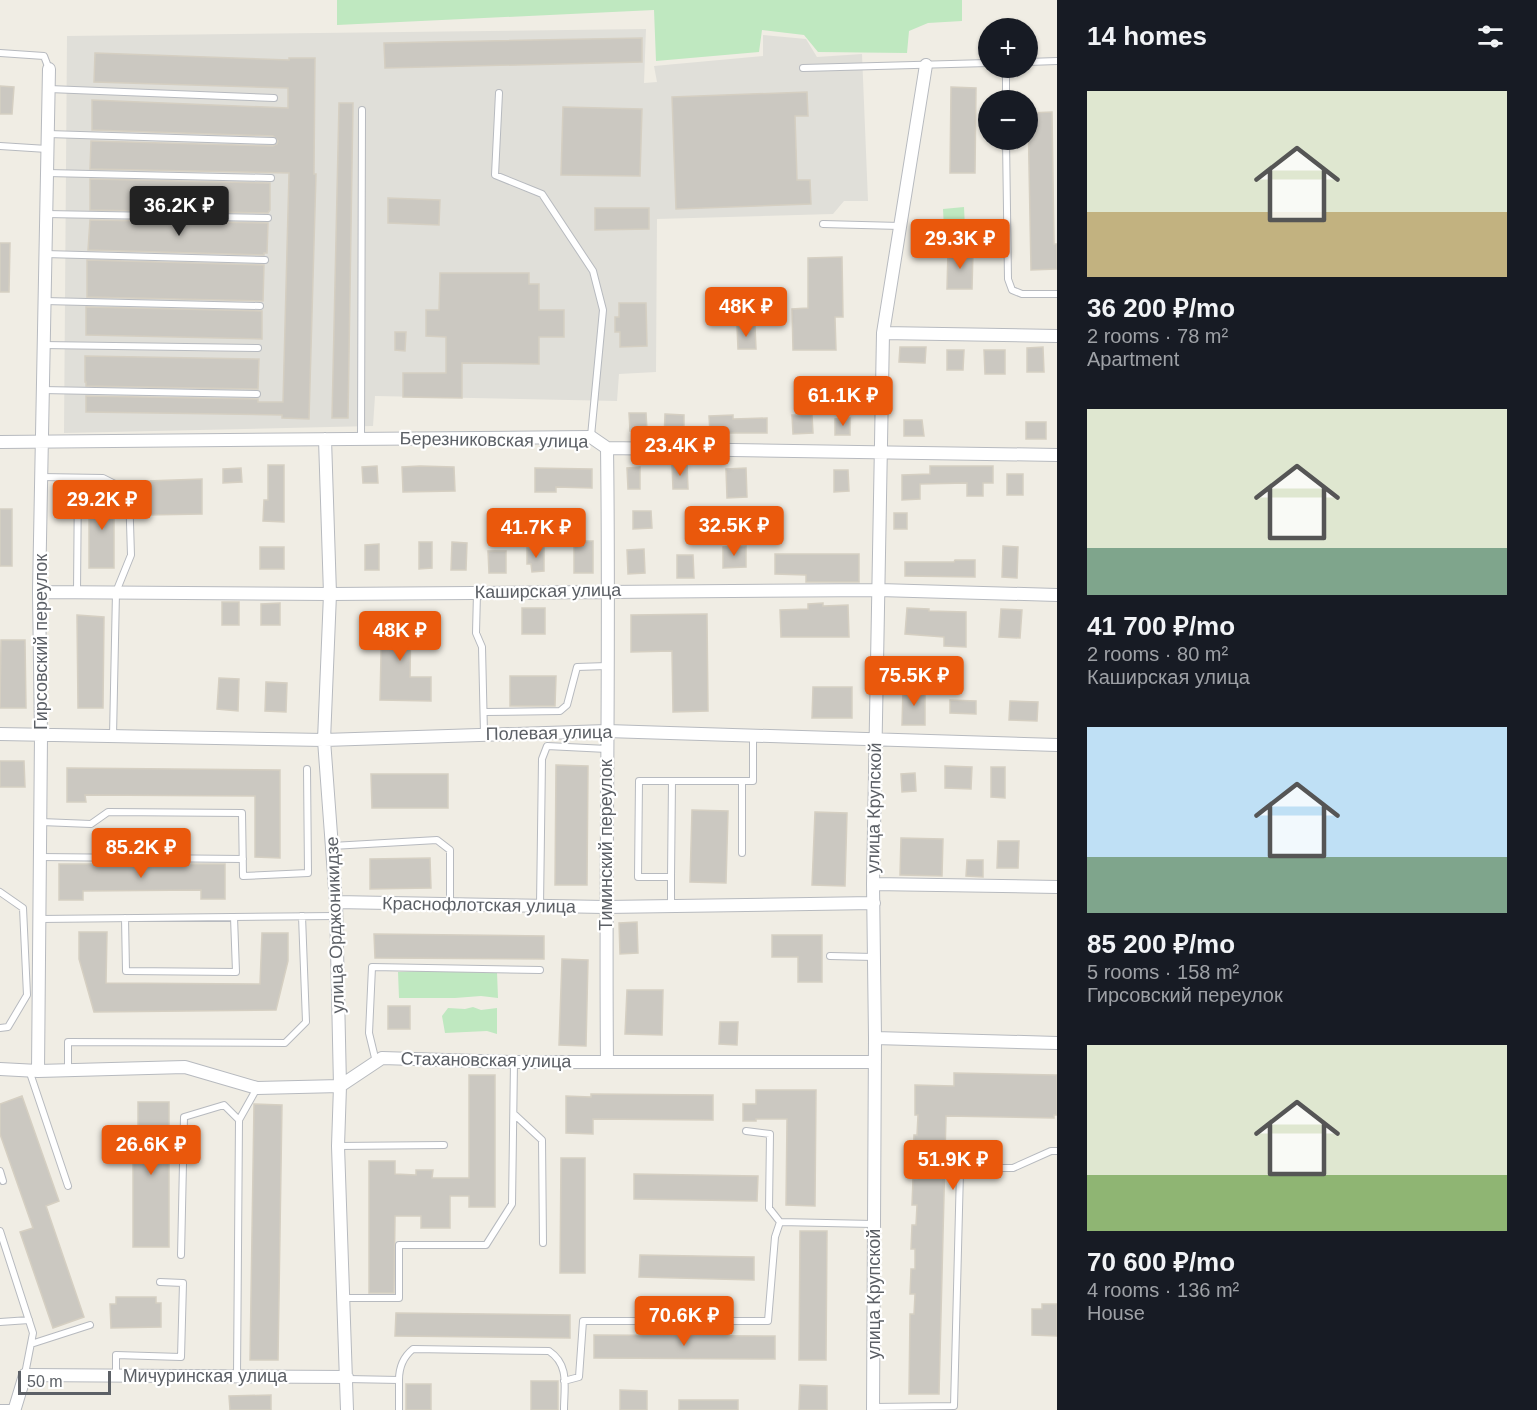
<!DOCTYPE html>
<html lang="en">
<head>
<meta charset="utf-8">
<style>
  :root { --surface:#171b24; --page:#20242c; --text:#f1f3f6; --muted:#9ea1a6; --accent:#ea580c }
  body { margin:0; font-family:Arial,sans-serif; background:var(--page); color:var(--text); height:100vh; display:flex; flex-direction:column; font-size:22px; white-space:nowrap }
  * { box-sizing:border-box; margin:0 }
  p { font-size:20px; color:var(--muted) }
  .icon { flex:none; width:33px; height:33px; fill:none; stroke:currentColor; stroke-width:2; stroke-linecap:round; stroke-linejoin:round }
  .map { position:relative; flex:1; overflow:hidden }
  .details { display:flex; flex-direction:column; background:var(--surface); width:480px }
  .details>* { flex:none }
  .tools { position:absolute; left:978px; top:18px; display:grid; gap:12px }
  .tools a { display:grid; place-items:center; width:60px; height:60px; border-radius:50%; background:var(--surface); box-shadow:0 2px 4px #0004; font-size:30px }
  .scale { position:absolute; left:18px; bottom:15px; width:93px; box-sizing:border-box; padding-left:6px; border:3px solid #5c6066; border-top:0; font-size:16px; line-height:21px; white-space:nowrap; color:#5c6066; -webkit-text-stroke:4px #fff; paint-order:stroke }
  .price { position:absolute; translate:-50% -51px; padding:0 14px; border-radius:6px; background:var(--accent); color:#fff; font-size:20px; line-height:39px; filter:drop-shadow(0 2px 3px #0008) }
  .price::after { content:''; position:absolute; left:50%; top:36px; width:18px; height:14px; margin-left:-9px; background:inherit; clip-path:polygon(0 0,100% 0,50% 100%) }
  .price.current { background:#222; color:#fff }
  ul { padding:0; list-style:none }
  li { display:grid; align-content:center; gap:12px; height:318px; padding:0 30px }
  li span { display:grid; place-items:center; height:186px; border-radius:0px; color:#555 }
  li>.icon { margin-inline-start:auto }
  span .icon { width:108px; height:108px; fill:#fffc; stroke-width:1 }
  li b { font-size:26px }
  h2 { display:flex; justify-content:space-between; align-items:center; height:72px; padding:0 30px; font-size:26px }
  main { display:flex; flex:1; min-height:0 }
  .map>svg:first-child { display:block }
  .industrial { fill:#e0dfd9 }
  .green { fill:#bfe8c0 }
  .building { fill:#cbc8c1; stroke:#d5cfc2; stroke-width:1.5 }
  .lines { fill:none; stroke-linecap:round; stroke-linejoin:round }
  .service-casing { stroke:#b7babf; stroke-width:8 }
  .minor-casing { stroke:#b7babf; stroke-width:14 }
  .service { stroke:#fff; stroke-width:6 }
  .minor { stroke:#fff; stroke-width:12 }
  .labels { text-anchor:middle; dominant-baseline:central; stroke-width:4.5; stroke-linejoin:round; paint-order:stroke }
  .street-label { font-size:18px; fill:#5c6066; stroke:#fff }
</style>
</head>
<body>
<main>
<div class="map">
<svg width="1057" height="1410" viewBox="0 0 1057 1410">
  <rect width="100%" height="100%" fill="#f0ede4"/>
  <path class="industrial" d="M646,29L644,83L657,82L654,66L763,56V35L806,39L817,57L862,54L868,201H844L833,214L657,219L656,372L619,374L617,401L375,396L373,426L64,433L67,36Z"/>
  <path class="green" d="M337,0H962V21L928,23L909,31L907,53L818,52L804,35L762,30L759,52L656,61L654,10L337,25Z
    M964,207L965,228L944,229L943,209Z
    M449,970L497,972L498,998L481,996L455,998H399L398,972Z
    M473,1007L481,1010L497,1008V1034L487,1031L445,1033L442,1016L448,1008L465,1009Z"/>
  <path class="building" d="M642,38V62L385,68L384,43Z
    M95,53L289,60V58H315L314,174H316L309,419L282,418V415L86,412V396L258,399V402H283L289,173L90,169L91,141L273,146L277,144L278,141L273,136L92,130V100L288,108V88L94,82Z
    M0,86L14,87L12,114H0Z
    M951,87L976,88L975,173H950Z
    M807,92L808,116H795L797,180H810L811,204L676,209L672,97Z
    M339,103H353L348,418H332Z
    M563,107L642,109L640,176L561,175Z
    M1052,112L1054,244H1057V269L1031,270L1028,113Z
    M90,179L270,183V210L268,213L90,210Z
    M388,198L440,200L439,225L388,223Z
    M595,208H649V229L595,230Z
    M90,220L268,223L267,253H264V255L88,250Z
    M0,243H10L9,292H0Z
    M948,250L973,251L972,289H947Z
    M842,257L843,317H835L836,350H793L792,309L808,308V258Z
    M87,260L264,265L263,301L87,297Z
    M440,273H529V284H539V310H564V337H539V364L462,363V398L403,397V373H446V337L426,336V310H439Z
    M619,303H646L647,346L620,347V332H615V317H619Z
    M86,307L262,311V339L86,335Z
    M737,326H755L756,349H738Z
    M395,332H406L405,351L395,350Z
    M900,347H926L925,363L899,362Z
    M1043,347L1044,372H1027V348Z
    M947,350H964L963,370H947Z
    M984,350H1005V374H985Z
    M85,356L259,359L258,389L86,386V382H85Z
    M629,413H646L647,430L630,431Z
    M665,414L684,415V432H680V441H664Z
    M733,415V419L767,418V433H710L709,416Z
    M792,415H812L813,433L793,434Z
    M850,418V435H835V419Z
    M904,420H922L924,436H904Z
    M1026,422H1046V439H1026Z
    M687,464L688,489H673L672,465Z
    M268,465H284V522L263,521L264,500H268Z
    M377,466L378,483H363L362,467Z
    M420,466L454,467L455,491L403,492L402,467Z
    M930,466H993V483H983V496H967V483L920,484V499L902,500V475L930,474Z
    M640,467V489H628L627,468Z
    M241,468L242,482L223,483V469Z
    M535,468L592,469V488L556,487V492H535Z
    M746,468L747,497L727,498L726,469Z
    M834,470H848L849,491L834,492Z
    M1007,474H1023V495H1007Z
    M202,479V514L146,515V481Z
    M89,494H114V568H89Z
    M0,509H12V566H0Z
    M633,511H651L652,528L633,529Z
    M894,513H907V529H894Z
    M574,541H593V573H574Z
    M419,542H432V568L419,569Z
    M452,542L467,543L466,570H451Z
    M379,544V570H365V545Z
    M746,546V567L723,568V547Z
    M1003,546L1018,547L1017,578L1002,577Z
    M260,547H284V569H260Z
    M527,548H544V571L532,572L531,564H527Z
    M644,549L645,573L628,574L627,550Z
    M488,551H506V573H489Z
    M775,554H859V582H806V575L775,574Z
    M677,555H693L694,578H677Z
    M955,560H975V577L905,576V562H954Z
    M222,602H239V625H222Z
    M280,603V625H261V604Z
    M823,603V606L848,605L849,637H781L780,610L808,609V604Z
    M522,608H545V634H522Z
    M907,608L929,609V611L966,612V647L944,646V637L905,634Z
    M1001,609L1022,610L1020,638L999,637Z
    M382,612H411L410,677H431V701L380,700Z
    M707,614L708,711L673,712L672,651L631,652V615Z
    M77,615L104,617L103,708H78Z
    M1,640H25L26,708H0Z
    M510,676H556L555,706H510Z
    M219,678L239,679L238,711L217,709Z
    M266,682L287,683L286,712L265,711Z
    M813,687H852V718H812Z
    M903,688H925V725H902Z
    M950,700L976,701V714L950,713Z
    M1010,701L1038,702L1037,721L1009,720Z
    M0,761H24L25,787H0Z
    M556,765L588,766L587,885H555Z
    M945,766L972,767L971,789L945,788Z
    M991,767H1005V798L991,797Z
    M67,768L280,770V858L255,857V796L85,795L86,802H67Z
    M915,773L916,791L902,792L901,774Z
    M371,774H448V808H372Z
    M692,810L728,811L726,883L690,882Z
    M815,812L847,813L845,886L812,885Z
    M901,838L943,839L942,876L900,875Z
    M998,841H1019L1018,868H997Z
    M430,858L431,888L370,889V859Z
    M967,860H983V877L966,876Z
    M59,864H225V899H201V890L83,891V900H59Z
    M637,922L638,953L620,954L619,923Z
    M79,932H107L106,983L260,984L262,933H288V961L276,1010L94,1012L79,959Z
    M374,934L544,936V959L375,958Z
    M772,935H822V982H798V957H772Z
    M562,959L588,960L586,1046L559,1045Z
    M627,990H663L662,1035L625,1034Z
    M388,1006H410V1029H388Z
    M720,1022H738L737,1045L719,1044Z
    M954,1073L1057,1075V1115H1054V1118L946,1116L939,1394H909L910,1314H914L915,1294H910L911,1269H915V1249H911L912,1225H916L917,1205H912L913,1179H917L918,1161L913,1160L914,1135H917L918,1115H915V1085L954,1086Z
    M469,1075H495V1207H469V1196H450V1228H421V1216H395L394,1293H369V1161H395V1174L416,1175V1170H433L432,1178H469Z
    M756,1090H816L815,1206L786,1205L787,1119H756V1121H743V1104H756Z
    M591,1094L713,1095V1120L593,1119V1134L566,1133V1096L591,1097Z
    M22,1096L59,1201L46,1206L84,1317L53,1328L20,1232L33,1228L0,1134V1104Z
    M138,1102H169V1247H133V1129H138Z
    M254,1104L282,1105L278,1360H250Z
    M561,1158H585V1273H560Z
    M634,1174L758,1176L757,1201L634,1199Z
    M800,1231H827L826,1360H799Z
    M640,1255L754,1257V1280L639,1277Z
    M116,1297H156V1303H161V1327L111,1328L110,1304H116Z
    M1042,1304H1057V1336L1032,1335V1309H1042Z
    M396,1313L570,1315V1338L395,1336Z
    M594,1335L775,1336V1359L594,1358Z
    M531,1381H558V1410H531Z
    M406,1384H431V1410H406Z
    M800,1385L827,1386V1410H799Z
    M620,1390L647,1391V1410H620Z
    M271,1395V1410H230L229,1396Z
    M679,1400H738V1410H679Z"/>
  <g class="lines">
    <g class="service-casing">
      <path id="service" d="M0,53L44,56L49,69
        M1028,62L1057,61
        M803,68L988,63
        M1006,68V100
        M49,89L274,98
        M499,93L495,175L542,194L593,271L603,310L591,436
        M48,134L273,141
        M1006,140L1008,279L1012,290L1022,294H1057
        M0,146L47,149
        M47,173L271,178
        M46,214L268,218
        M823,224L900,226
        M45,254L265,260
        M44,301L260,306
        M43,345L258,348
        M42,390L257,394
        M361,439L362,110
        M41,477L103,478L129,491L131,555L116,592L113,736
        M77,592L78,478
        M477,593L476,633L482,647L484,734
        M484,712L560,711L567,705L577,667L607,666
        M41,822L91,824L108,812L242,813L243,876L308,873L307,769
        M332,846L437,840L450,850V904
        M742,853V781
        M40,857L243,859
        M671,877L672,781
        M0,892L23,908L27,995L8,1027L0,1028
        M540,906L542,759L547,746L607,749
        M671,906V877H638L639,781H753V736
        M125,918L126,971L236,972L234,917
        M40,919L336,916
        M830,956L874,957
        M376,1062L369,1033L372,967L540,970
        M29,1070L68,1186
        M68,1070V1042L285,1043L306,1022L302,916
        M515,1115L542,1140L543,1243
        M746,1131L770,1134L769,1208L780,1222
        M338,1146L444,1145
        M0,1171L3,1181
        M0,1231L33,1333L25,1374
        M181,1255L184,1117L224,1105L239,1120
        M343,1298H399V1245H486L512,1204L514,1062
        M0,1322L29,1320
        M31,1344L90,1325
        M116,1375V1355L181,1357L183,1283L160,1282
        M237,1376L239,1120L257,1088
        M347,1379L399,1380C399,1367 403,1357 413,1349L549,1351C570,1365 564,1387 564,1410
        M564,1381L579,1377L583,1321H768L775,1237L780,1222L873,1224
        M873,1407L954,1406L960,1171L975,1168H1013L1051,1151H1057
        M0,1408H15V1410
        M399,1410V1380"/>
    </g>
    <g class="minor-casing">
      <path id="minor" d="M883,333L1057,336
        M325,439L330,594L324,740L336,902L340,1086L338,1146L347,1410
        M0,442L591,437L607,448L1057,455
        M607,448C610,653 605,857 607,1062
        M39,592L330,594L879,590L1057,595
        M0,734L324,740L607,731L1057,745
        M873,884L1057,887
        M336,902L605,907L874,903
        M875,1038L1057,1043
        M0,1069L38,1071L185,1067L257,1088L340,1086L382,1058L514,1062H875
        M38,1071L41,736L39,592L49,69
        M15,1408L25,1375L347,1377
        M873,1410L875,1038L873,884L883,333L926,65"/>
    </g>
    <use href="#service" class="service"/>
    <use href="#minor" class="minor"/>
  </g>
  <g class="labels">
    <g class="street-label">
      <text transform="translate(494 440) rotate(1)">Березниковская улица</text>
      <text transform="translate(548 591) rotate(-1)">Каширская улица</text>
      <text transform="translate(41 642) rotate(-90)">Гирсовский переулок</text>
      <text transform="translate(549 733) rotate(-1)">Полевая улица</text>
      <text transform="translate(874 808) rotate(-89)">улица Крупской</text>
      <text transform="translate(606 845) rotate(-90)">Тиминский переулок</text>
      <text transform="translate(479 905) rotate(1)">Краснофлотская улица</text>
      <text transform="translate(335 925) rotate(-92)">улица Орджоникидзе</text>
      <text transform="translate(486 1060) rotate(1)">Стахановская улица</text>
      <text transform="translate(874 1294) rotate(-90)">улица Крупской</text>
      <text x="205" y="1376">Мичуринская улица</text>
    </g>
  </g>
</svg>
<div class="tools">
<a>+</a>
<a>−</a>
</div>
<div class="scale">50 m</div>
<b class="price current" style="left:179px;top:237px">36.2K ₽</b>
<b class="price" style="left:960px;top:270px">29.3K ₽</b>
<b class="price" style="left:746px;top:338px">48K ₽</b>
<b class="price" style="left:843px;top:427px">61.1K ₽</b>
<b class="price" style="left:680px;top:477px">23.4K ₽</b>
<b class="price" style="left:102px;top:531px">29.2K ₽</b>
<b class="price" style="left:734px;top:557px">32.5K ₽</b>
<b class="price" style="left:536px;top:559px">41.7K ₽</b>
<b class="price" style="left:400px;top:662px">48K ₽</b>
<b class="price" style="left:914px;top:707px">75.5K ₽</b>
<b class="price" style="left:141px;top:879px">85.2K ₽</b>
<b class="price" style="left:151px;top:1176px">26.6K ₽</b>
<b class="price" style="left:953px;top:1191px">51.9K ₽</b>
<b class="price" style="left:684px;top:1347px">70.6K ₽</b>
</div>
<section class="details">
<h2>14 homes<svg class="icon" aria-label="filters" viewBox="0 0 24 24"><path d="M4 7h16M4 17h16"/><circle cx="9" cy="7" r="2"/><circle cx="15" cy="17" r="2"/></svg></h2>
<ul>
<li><span style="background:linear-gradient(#dfe7d0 65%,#c2b280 0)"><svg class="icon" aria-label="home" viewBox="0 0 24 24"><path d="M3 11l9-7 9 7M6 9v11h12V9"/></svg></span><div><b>36 200 ₽/mo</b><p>2 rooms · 78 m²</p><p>Apartment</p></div></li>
<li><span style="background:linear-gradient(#dfe7d0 75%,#7fa58c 0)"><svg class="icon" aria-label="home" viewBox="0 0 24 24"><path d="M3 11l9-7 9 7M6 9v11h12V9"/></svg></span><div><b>41 700 ₽/mo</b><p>2 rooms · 80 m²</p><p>Каширская улица</p></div></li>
<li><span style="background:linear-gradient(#bfe0f5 70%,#7fa58c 0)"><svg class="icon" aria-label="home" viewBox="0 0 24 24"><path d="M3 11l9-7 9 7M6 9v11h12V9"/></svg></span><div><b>85 200 ₽/mo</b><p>5 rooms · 158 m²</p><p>Гирсовский переулок</p></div></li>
<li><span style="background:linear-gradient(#dfe7d0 70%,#8fb573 0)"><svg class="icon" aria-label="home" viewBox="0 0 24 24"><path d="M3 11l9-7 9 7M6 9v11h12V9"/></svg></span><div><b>70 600 ₽/mo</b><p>4 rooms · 136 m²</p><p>House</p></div></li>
</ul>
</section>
</main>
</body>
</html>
